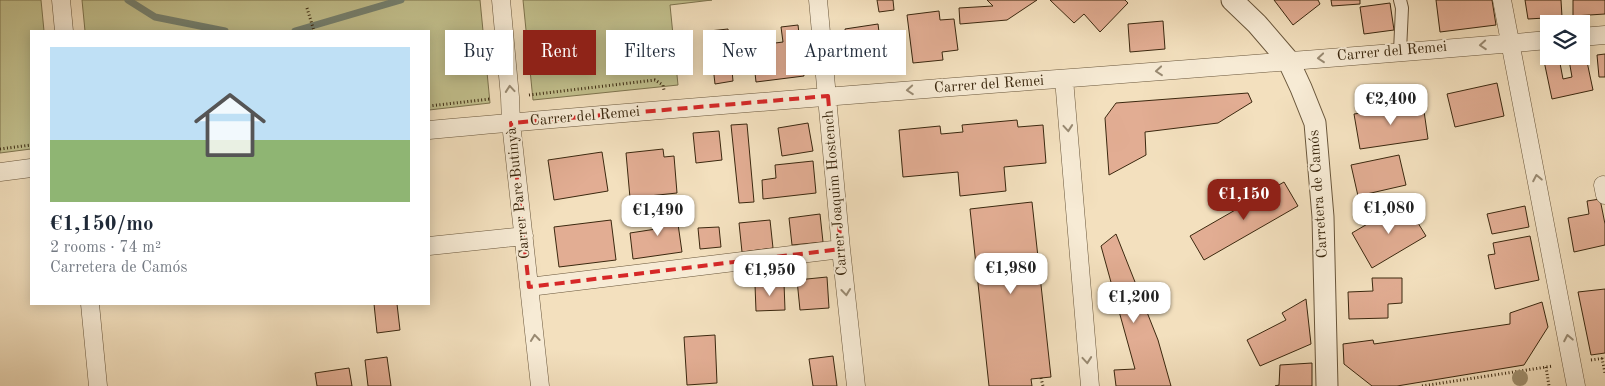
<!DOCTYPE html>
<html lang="en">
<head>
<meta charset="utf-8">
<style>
  :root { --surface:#fff; --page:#f6f6f7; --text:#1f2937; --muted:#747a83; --accent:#8f2418 }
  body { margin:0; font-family:"Old Standard TT",serif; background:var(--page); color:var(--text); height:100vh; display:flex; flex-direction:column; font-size:19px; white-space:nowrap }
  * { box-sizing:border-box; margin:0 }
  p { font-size:16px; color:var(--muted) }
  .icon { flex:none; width:28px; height:28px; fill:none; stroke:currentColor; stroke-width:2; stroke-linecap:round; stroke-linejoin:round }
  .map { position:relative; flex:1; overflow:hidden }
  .panel { position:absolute; left:30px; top:30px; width:400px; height:275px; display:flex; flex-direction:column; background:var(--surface); border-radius:0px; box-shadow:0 2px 12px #0003 }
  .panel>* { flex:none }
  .banner { position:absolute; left:445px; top:30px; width:475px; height:45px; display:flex; gap:10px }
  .controls { position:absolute; left:1540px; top:15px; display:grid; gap:10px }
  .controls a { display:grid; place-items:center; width:50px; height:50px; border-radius:0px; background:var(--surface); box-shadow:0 2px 12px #0003; font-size:25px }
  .price { position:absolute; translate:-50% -42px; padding:0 11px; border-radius:10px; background:#fff; color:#222; font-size:16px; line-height:32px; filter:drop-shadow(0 1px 2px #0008) }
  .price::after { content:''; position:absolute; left:50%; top:30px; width:15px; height:11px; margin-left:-8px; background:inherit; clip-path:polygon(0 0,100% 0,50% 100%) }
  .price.current { background:var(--accent); color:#fff }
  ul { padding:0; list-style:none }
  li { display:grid; align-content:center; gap:10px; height:265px; padding:0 20px }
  li span { display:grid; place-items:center; height:155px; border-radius:0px; color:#555 }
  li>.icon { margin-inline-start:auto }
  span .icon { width:90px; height:90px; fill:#fffc; stroke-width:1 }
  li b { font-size:21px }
  .tag { padding:0 18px; border-radius:0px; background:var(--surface); box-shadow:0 2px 12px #0003; font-size:18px; line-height:45px }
  .tag.current { background:var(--accent); color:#fff }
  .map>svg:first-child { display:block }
  .green { fill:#c2c08d; stroke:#7e744e }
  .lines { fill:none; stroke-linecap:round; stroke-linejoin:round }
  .stream { stroke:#758170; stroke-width:7 }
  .building { fill:#e2ad93; stroke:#3b280f }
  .pedestrian-casing { stroke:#69563b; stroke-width:14 }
  .minor-casing { stroke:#69563b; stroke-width:19 }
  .tertiary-casing { stroke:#69563b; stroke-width:23 }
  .path { stroke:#3b280f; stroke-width:3; stroke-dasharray:1 2.5; stroke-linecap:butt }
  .pedestrian { stroke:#f7ebd5; stroke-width:12 }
  .minor { stroke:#f7ebd5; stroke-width:18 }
  .tertiary { stroke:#f7ebd5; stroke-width:21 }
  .tree { fill:#a0906f }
  .oneway { stroke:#998a72 }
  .marked { fill:none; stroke:#d62828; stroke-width:4; stroke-dasharray:10 6; stroke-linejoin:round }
  .labels { text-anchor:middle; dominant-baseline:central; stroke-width:4; stroke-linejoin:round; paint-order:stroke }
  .street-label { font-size:15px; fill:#3b280f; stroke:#f7ebd5 }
</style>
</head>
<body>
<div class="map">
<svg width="1605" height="386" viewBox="0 0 1605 386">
  <rect width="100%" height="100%" fill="#f3e0be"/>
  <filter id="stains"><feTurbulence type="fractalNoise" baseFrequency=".004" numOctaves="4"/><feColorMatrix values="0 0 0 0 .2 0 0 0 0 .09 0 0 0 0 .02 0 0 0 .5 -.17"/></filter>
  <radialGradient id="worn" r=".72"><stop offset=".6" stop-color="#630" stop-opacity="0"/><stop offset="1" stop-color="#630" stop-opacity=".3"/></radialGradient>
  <path class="green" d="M0,0H41L44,31H31V149L0,153Z
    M82,0H480L490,103L429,110V31H85Z
    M523,0H712L670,5L678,85L533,100Z"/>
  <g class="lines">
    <path class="stream" d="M128,0L155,17L225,31
      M295,31L401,0"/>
  </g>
  <path class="building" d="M877,0H893L894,10L879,12Z
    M987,0H1037L1007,20L960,24L959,8L993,6Z
    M1050,0H1125L1128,3L1100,32L1084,14L1074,23Z
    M1274,0H1318L1320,4L1293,25Z
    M1331,0H1360V4L1332,6Z
    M1436,0H1492L1496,25L1440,32Z
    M1525,0H1561L1562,17L1528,19Z
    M1573,0H1605V14L1573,16Z
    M1390,3L1394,30L1364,34L1360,7Z
    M939,11L940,20L954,19L958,50L942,52L943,60L913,63L907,15Z
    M1163,21L1165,49L1130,52L1128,24Z
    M878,24L879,32L891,31L896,67L851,73L845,29Z
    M798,25L804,76L756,82L752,46L783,42L781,27Z
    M728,29L733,81L715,84L709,31Z
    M1605,54V77H1599L1597,55Z
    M1586,57L1593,90L1552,99L1544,61L1559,58L1563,79L1572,77L1569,60Z
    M1497,83L1504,116L1455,127L1447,94Z
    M1248,93L1252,102L1218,123L1145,132L1146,155L1109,175L1105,118L1116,103Z
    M1423,104L1428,139L1360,149L1354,114Z
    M1017,120L1018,127L1043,125L1046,163L1004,167L1006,191L960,196L958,172L903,177L899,130L940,126L941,134L963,132L962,125Z
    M808,123L813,151L782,156L778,128Z
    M747,124L754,202L739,203L731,125Z
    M719,131L722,160L696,163L693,133Z
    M663,149L664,157L674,156L677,193L630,198L626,153Z
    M602,152L608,191L554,200L548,160Z
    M1399,155L1406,185L1358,196L1351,165Z
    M813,161L816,193L763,199L762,180L776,178L775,165Z
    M1284,182L1298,206L1204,260L1190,236Z
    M1600,199L1605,224V245L1574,252L1568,218L1589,214L1587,201Z
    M1032,202L1051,377L1031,379L1032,386H989L970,209Z
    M1405,202L1426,236L1372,268L1352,233Z
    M1525,206L1529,227L1492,234L1487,214Z
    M676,210L682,252L633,259L630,233L656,229L653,213Z
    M820,214L823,242L792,245L789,218Z
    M611,220L616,260L559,267L554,227Z
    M770,220L773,248L742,252L739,223Z
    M719,227L721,247L700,249L698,228Z
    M1116,234L1158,340L1171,386H1116L1114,370L1135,369L1101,246Z
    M1530,236L1539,280L1495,289L1488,255L1495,254L1493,243Z
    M827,277L829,308L800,310L797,280Z
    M1372,278H1402V303L1388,304V318L1349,319L1348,292L1373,291Z
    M784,283L785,310L756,311L755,285Z
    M1605,289V353L1591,355L1578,292Z
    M1306,299L1311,344L1260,366L1247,340L1286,320L1282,313Z
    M1542,302L1548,327L1524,365L1397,386H1372L1344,364L1343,344L1373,340L1374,344L1510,324V313Z
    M374,304H397L400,330L377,333Z
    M715,335L717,383L687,385L684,337Z
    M833,356L837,386H813L809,359Z
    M387,357L391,386H368L365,360Z
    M1312,363V386H1275L1279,385L1280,365Z
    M349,368L352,386H317L315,373Z"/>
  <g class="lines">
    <g class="pedestrian-casing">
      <path id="pedestrian" d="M1400,0L1402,8L1400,51"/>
    </g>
    <g class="minor-casing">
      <path id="minor" d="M61,0L64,31
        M501,0L510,97L511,123L540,386
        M818,0L841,249L856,386
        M1502,0L1576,386
        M1581,37L1605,35
        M1064,79L1090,386
        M429,130C802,96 1176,72 1549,40
        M0,172L31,168
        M1603,185L1605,195
        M429,246L524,236
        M529,287L841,249
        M90,304L98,386"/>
    </g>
    <g class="tertiary-casing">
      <path id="tertiary" d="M1232,0L1257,24L1288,60L1301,88L1315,123L1323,217L1327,386"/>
    </g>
    <path class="path" d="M307,8L314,31
      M529,95L655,80L663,85L664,90
      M429,106L490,99
      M0,149L31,145
      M1602,358L1605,373
      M1591,360L1605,358
      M1546,367L1549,386
      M1041,378L1043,386
      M1422,386L1553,366"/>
    <use href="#pedestrian" class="pedestrian"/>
    <use href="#minor" class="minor"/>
    <use href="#tertiary" class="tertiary"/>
  </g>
  <circle class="tree" cx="1520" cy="378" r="8"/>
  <defs><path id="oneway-chevron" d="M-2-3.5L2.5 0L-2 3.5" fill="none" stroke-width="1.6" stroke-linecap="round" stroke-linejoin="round" transform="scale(1.25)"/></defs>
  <g class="oneway">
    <use href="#oneway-chevron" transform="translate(1483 45) rotate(176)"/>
    <use href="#oneway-chevron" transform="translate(1321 58) rotate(175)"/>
    <use href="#oneway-chevron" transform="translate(1159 71) rotate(175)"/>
    <use href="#oneway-chevron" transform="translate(510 89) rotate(-95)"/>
    <use href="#oneway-chevron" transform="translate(910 90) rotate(176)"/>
    <use href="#oneway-chevron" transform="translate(1068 128) rotate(85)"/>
    <use href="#oneway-chevron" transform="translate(1537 178) rotate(-101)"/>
    <use href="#oneway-chevron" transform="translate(846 292) rotate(84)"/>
    <use href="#oneway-chevron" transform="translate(535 338) rotate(-96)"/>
    <use href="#oneway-chevron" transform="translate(1568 338) rotate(-101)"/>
    <use href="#oneway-chevron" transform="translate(1087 360) rotate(85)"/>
  </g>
  <path class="marked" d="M828,96L841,249L529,287L511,123Z"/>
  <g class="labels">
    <g class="street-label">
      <text transform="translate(1392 52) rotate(-5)">Carrer del Remei</text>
      <text transform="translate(989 85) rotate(-4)">Carrer del Remei</text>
      <text transform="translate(585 117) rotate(-5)">Carrer del Remei</text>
      <text transform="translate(519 193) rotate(-96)">Carrer Pare Butinyà</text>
      <text transform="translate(836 193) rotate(-95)">Carrer Joaquim Hostench</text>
      <text transform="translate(1319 194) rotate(-94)">Carretera de Camós</text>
    </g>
  </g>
  <rect width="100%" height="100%" filter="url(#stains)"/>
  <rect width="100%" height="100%" fill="url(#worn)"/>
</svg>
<div class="controls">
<a><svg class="icon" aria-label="layers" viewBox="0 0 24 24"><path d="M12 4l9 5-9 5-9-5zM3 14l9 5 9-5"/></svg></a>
</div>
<b class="price" style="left:1391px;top:126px">€2,400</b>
<b class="price current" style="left:1244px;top:221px">€1,150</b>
<b class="price" style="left:1389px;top:235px">€1,080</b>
<b class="price" style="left:658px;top:237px">€1,490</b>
<b class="price" style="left:1011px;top:295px">€1,980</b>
<b class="price" style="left:770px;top:297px">€1,950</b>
<b class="price" style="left:1134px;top:324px">€1,200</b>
<div class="banner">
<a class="tag">Buy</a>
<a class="tag current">Rent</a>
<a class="tag">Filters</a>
<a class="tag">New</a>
<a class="tag">Apartment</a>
</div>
<section class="panel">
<ul>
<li><span style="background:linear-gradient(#bfe0f5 60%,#8fb573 0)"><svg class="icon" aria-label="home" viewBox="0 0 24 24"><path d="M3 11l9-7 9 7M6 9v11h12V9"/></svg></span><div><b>€1,150/mo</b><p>2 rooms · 74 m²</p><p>Carretera de Camós</p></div></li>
</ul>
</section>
</div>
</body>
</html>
